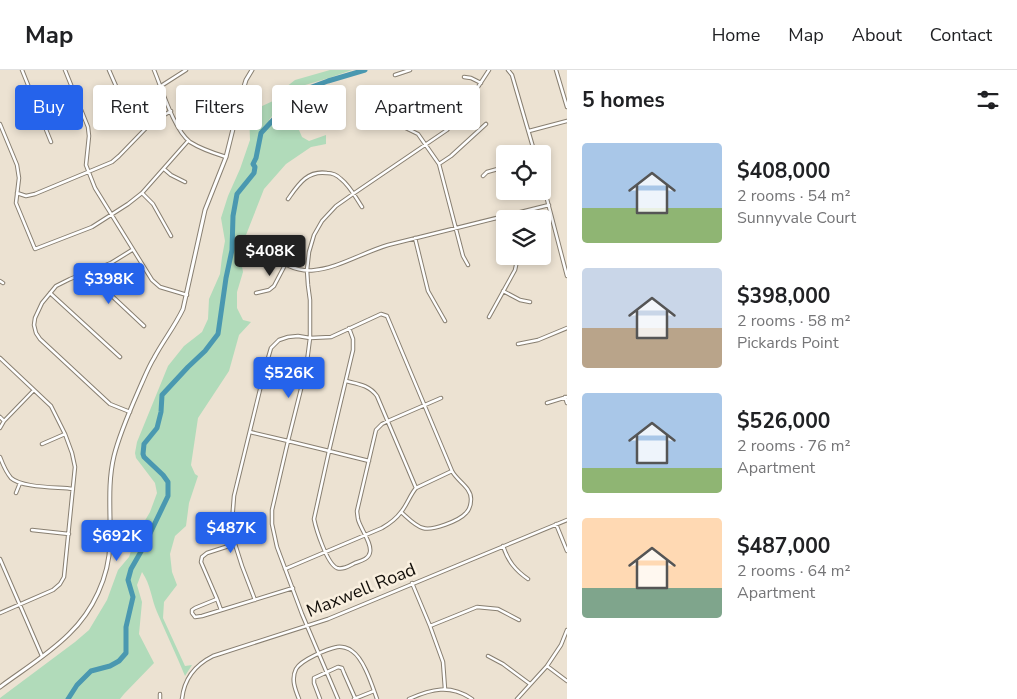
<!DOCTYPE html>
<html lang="en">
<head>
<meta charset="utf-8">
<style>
  :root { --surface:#fff; --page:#f6f6f6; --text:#202124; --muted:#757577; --line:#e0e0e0; --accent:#2563eb }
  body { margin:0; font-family:"Nunito Sans",sans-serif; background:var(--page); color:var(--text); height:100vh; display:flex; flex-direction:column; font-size:19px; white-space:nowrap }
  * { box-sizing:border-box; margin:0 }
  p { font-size:16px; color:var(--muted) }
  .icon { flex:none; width:28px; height:28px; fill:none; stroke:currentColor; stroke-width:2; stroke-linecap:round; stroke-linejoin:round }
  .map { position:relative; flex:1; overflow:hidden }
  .side { display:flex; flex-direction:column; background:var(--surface); width:450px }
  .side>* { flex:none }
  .banner { position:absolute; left:15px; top:15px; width:475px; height:45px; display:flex; gap:10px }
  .controls { position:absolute; left:496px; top:75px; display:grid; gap:10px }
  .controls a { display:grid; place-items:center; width:55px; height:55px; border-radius:5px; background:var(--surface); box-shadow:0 2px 8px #0003; font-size:25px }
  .price { position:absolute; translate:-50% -42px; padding:0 11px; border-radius:5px; background:var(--accent); color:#fff; font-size:16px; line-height:32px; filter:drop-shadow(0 1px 2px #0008) }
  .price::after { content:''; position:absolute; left:50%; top:30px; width:15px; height:11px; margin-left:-8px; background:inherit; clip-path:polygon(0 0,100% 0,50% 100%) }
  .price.on { background:#222; color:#fff }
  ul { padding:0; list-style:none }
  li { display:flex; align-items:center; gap:15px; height:125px; padding:0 15px }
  li span { display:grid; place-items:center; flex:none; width:140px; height:100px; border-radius:5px; color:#555 }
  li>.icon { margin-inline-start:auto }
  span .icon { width:60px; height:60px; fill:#fffc; stroke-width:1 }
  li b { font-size:21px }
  h2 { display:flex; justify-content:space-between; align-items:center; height:60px; padding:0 15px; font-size:21px }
  .chip { padding:0 18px; border-radius:5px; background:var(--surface); box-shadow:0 2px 8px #0003; font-size:18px; line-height:45px }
  .chip.on { background:var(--accent); color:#fff }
  header { display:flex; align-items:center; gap:30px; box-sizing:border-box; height:70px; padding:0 25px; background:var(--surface); border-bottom:1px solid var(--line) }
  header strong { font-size:24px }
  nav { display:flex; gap:28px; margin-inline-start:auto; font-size:18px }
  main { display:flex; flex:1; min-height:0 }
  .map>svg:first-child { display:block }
  .green { fill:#b1dbba }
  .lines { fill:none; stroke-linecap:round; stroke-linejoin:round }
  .river { stroke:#4a98b0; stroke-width:5 }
  .minor-casing { stroke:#887f71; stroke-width:4.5 }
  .secondary-casing { stroke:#887f71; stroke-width:5 }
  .minor { stroke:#fff; stroke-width:2.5 }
  .secondary { stroke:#fff; stroke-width:3 }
  .labels { text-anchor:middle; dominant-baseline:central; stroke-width:5; stroke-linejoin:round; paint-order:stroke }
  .street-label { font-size:18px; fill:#130f0a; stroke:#f9efdf }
</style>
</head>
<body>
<header>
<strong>Map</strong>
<nav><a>Home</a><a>Map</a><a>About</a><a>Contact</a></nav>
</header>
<main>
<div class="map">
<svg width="567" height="629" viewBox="0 0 567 629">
  <rect width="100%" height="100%" fill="#ece2d2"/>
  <path class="green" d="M330,0H352L329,8L305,15L286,27L269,50L272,52L283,43L292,57L299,60L302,67L309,71L326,65V74L311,77L286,94L264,119L246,165L241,191L243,202L237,222V238L243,250L251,252L239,265L229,301L198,348L191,395L195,404L198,406L189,433L186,456L175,466L170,484L172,502L177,515L164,532L163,548L185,596L192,595L185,606C176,584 166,563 157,542C151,528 151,515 142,502L137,515L142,532L139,564L154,593L124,624L120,629H0V628L75,572L89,560L107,530L118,500L129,487L137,464L150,442L157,423L155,413L136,388L135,383L137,372L168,296L184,276L202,262L208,249L209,229L220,204L222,187L225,171L221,148L228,126L240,99L250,70L249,42L273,31L281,21L295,10Z"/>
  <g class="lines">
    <path class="river" d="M68,629L77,615L91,601L110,596L119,591L126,583V557L133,527L128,510L131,499L143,478L168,426V412L163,405L144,387L143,384L144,374L157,358L161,342L162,325L188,297L205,281L218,264L226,208L232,180L233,146L237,124L254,103L255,97L253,94L256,88L261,63L275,48L287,31L301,21L328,11L365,0"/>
    <g class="minor-casing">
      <path id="minor" d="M22,0L51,72
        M65,0L88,57L89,66L86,95L95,118L152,210L160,217L187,225
        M109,0L119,23
        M154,0C162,19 174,60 190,72C201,79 213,83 226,87
        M508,0L512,5L535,84
        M556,0L567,37
        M395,5L410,0
        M464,7L471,8L481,13
        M161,16L186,0
        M432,32L459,46
        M375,43L418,64L439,94L463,186L468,195
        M0,54L17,95L19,108L16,133L35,179L92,157L128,134L142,123L188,71
        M529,61L567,51
        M439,94L451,86L486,54
        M164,99L171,105L185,112
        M483,106L487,102L505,97
        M542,110L567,206
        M17,123L26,126L35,124L112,92L119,86L152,52L171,41
        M142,123L153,134L171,166
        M288,129C298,115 307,100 327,103C332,103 337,105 341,109C350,116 356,128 362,137
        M415,168L428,221L445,251
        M268,178C303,224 347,187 388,175L549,135
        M94,201L97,212L144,256
        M0,211L3,213
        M503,221L520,230L530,232
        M50,223L120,287
        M256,223L269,220L274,216L285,195
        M489,247L515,200L518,186
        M349,258L353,269V280L329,381L288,371L306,299L310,268V230L308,215L307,200L309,182L314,165L322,151L336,136L353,124L447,60L459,46L489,0
        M518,274L538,270L567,258
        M0,288L51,336L65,364L72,383L75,397L64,507L60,514L53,520L0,543
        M346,311C358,314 369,315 377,326L416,418
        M565,327L567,333
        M547,333L567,327
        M130,342L110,334L40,269L36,263L34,255L35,248L42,233L56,216L70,209L111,193L132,180
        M0,347L4,351
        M0,358L4,351L34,320
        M250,362L288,371L272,440V454L277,477L302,544L338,629
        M42,374L65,364
        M0,387C3,395 6,402 11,408C22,418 57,417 73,419
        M369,391L329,381L314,449C316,459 327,494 337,498C343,500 349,496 355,493C361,491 369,489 370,482C372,473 360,458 358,449C358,449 357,442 357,441L376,360L382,354L388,351L441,328
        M16,423L20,413
        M556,454L567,481
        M32,460L69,464
        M235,474L242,496L255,530
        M503,476C508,491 515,500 528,509
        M0,489L42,586
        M285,499L382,458C389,454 396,449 401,442C407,435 410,425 416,418L452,401
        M412,513L430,556L443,592L445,619
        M293,518L202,546L195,547L192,543V540L195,538L217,529L201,492L202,487L207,483L235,474L232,452L234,426L266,295L271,278L279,270L288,267L298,266L310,268L331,267L381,244L387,246L452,401C457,411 471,417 471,429C471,434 469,440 466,443C459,451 432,461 423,458C415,456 407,447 401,442
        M217,529L221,540
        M430,556L477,537L498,539L519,550
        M488,586L503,594L530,614
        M547,596L567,611
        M160,629V624
        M182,629C184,609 195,595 213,586L328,549L567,450
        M299,629C295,619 291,609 296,599C301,590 327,579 337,577C341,576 349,578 352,581C364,589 372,615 377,629
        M320,629L314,613V608L338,597L342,598L344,603L355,628
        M354,629L374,621
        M409,629C431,619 450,614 472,629
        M517,629L547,596L561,575L567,560"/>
    </g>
    <g class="secondary-casing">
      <path id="secondary" d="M0,617C23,600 49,584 69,564C93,541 109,507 110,473C111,444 107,415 114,386C120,362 131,338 141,315C145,306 149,296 154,288C163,271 175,256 183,239L205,140L226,87L242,23L246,10L252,0"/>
    </g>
    <use href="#minor" class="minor"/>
    <use href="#secondary" class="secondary"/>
  </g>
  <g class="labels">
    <g class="street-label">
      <text transform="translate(361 520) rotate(-22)">Maxwell Road</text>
    </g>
  </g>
</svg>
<div class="controls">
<a><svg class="icon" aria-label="locate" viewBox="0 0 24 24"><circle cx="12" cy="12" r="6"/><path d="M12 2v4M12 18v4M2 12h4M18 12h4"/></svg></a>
<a><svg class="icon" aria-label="layers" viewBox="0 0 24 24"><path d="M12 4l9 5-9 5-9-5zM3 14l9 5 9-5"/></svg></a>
</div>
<b class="price on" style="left:270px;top:207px">$408K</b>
<b class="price" style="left:109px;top:235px">$398K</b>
<b class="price" style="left:289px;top:329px">$526K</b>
<b class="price" style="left:231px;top:484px">$487K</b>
<b class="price" style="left:117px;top:492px">$692K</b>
<div class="banner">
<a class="chip on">Buy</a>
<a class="chip">Rent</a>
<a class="chip">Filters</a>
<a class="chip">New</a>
<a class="chip">Apartment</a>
</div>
</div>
<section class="side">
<h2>5 homes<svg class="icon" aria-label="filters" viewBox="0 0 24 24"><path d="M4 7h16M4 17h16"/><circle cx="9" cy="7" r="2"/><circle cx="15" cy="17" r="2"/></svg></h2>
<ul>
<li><span style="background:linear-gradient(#a9c7e8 65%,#8fb573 0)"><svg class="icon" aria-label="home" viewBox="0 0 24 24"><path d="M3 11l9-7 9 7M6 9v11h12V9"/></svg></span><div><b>$408,000</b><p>2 rooms · 54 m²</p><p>Sunnyvale Court</p></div></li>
<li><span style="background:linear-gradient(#c9d6e8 60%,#b9a48a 0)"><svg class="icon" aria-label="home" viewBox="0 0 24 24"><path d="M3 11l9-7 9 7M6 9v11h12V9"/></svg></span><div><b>$398,000</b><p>2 rooms · 58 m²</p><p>Pickards Point</p></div></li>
<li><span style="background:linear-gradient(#a9c7e8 75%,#8fb573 0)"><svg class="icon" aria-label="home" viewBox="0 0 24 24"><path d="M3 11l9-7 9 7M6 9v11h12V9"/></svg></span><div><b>$526,000</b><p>2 rooms · 76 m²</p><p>Apartment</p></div></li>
<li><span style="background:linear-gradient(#ffd9b3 70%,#7fa58c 0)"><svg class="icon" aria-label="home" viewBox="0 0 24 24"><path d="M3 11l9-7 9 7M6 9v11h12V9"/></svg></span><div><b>$487,000</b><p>2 rooms · 64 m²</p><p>Apartment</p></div></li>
</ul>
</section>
</main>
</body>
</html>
